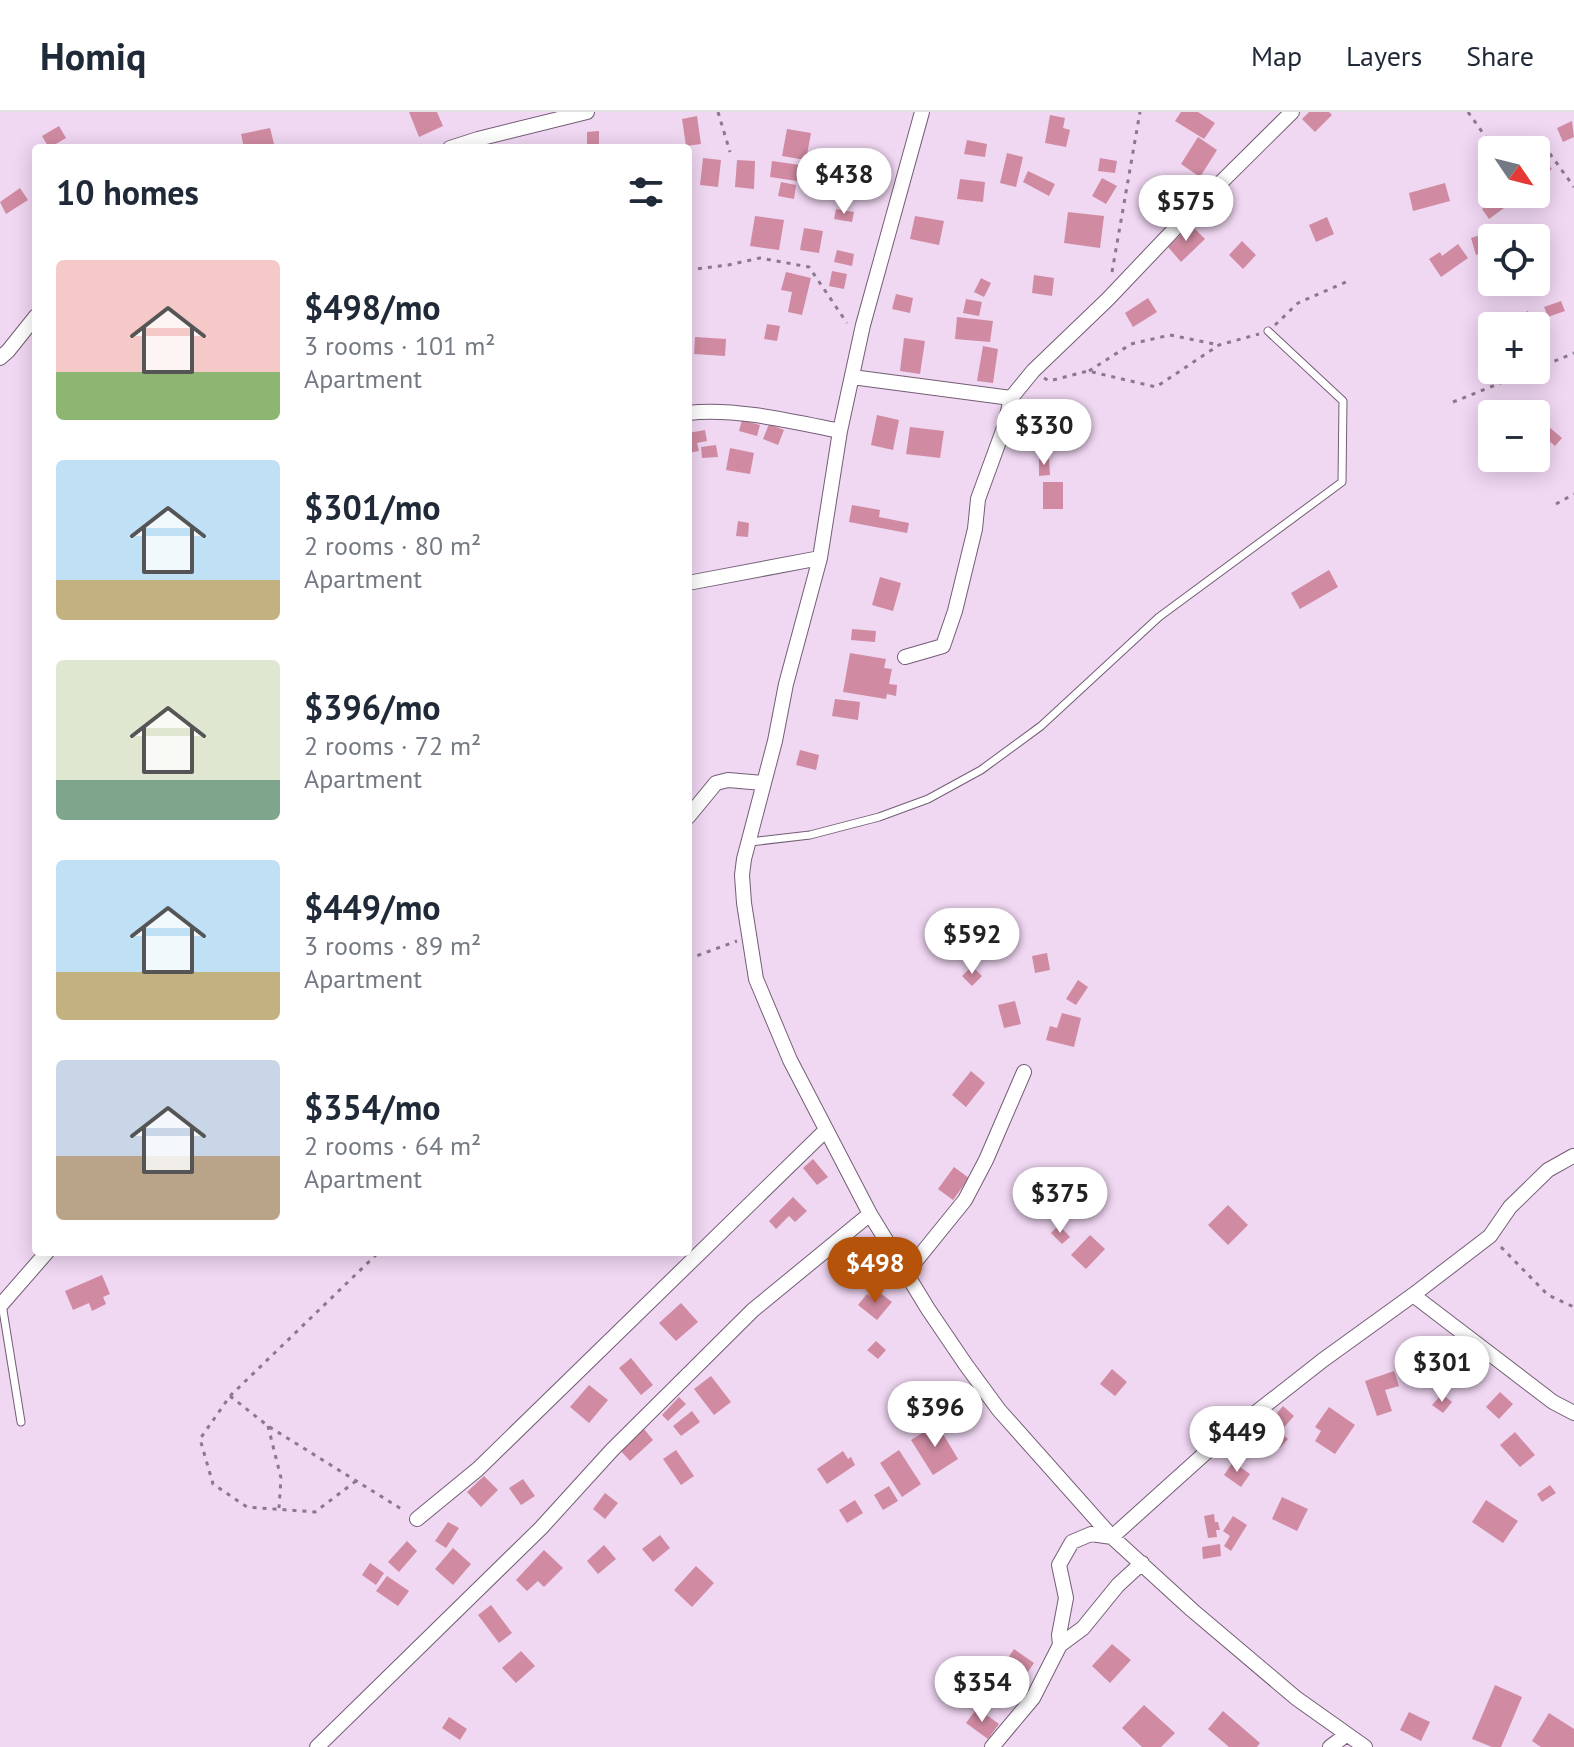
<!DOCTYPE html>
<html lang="en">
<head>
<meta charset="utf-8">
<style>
  :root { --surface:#fff; --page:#f6f6f7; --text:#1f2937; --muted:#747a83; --line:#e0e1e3; --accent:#b45309 }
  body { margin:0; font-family:"PT Sans",sans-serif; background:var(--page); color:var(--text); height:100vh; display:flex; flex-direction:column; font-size:30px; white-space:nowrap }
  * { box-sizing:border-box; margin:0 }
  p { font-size:26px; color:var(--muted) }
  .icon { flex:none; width:44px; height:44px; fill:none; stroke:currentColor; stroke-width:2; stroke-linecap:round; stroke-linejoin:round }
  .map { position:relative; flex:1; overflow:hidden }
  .drawer { position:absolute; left:32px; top:32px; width:660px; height:1112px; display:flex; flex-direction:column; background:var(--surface); border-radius:8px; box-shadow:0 4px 20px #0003 }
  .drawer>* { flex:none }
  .needle { width:52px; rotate:125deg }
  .fabs { position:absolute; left:1478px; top:24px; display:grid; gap:16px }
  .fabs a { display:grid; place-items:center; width:72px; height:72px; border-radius:8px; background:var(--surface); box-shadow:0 4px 20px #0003; font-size:40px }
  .price { position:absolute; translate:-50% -68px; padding:0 18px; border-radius:28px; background:#fff; color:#222; font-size:26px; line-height:52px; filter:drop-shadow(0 2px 4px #0008) }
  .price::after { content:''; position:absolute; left:50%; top:48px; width:24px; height:18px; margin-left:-12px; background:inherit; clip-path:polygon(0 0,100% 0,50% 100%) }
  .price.current { background:var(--accent); color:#fff }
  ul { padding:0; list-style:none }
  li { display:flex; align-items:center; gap:24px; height:200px; padding:0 24px }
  li span { display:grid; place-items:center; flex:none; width:224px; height:160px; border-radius:8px; color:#555 }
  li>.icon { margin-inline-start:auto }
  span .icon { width:96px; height:96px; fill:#fffc; stroke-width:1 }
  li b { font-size:34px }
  h2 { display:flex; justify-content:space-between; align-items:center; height:96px; padding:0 24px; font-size:34px }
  header { display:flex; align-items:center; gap:48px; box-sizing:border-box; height:112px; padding:0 40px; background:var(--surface); border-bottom:2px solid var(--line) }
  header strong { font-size:38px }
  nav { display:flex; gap:44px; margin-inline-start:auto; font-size:28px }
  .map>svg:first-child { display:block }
  .building { fill:#d08ba2 }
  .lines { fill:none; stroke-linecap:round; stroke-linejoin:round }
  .service-casing { stroke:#735e75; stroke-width:9 }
  .minor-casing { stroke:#735e75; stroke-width:16 }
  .path { stroke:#89798b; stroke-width:3; stroke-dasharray:4 6; stroke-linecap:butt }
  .service { stroke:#fff; stroke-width:7 }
  .minor { stroke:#fff; stroke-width:14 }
</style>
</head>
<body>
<header>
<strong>Homiq</strong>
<nav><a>Map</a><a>Layers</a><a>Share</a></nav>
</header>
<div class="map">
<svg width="1574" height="1635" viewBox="0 0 1574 1635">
  <rect width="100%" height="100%" fill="#f0d7f2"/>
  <path class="building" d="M409,0H437L443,14L419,25Z
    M1181,0H1198L1215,11L1204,27L1175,9Z
    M1309,0H1329L1332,3L1315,20L1302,7Z
    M1050,3L1065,6L1063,16L1070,18L1066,35L1045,31Z
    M697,4L701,32L686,34L682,7Z
    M1572,9L1574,25L1563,30L1557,16Z
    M59,14L66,26L49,36L42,24Z
    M270,16L274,32L268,34L269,36H244L241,22Z
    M787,17L811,21L806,48L782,44Z
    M599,19V36H587V20Z
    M1198,25L1217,38L1200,65L1181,52Z
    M967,28L987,32L985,45L964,42Z
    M1007,41L1023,45L1016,75L1000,71Z
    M1542,43L1552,57L1536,68V47Z
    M703,46L721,48L718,75L700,73Z
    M1100,46L1117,49L1115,61L1098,59Z
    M737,48L755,49L754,77L735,75Z
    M772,49L800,53L797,69L770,65Z
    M1028,59L1055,72L1049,84L1023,70Z
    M1102,66L1117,74L1106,92L1092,84Z
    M960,67L985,70L983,90L957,87Z
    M781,70L796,73L794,87L778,84Z
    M1445,71L1450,89L1413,99L1409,81Z
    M20,76L28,88L6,102L0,90Z
    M1501,82H1510L1515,88L1489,107L1482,97Z
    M836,97L854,100L852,110L834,107Z
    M1068,100L1104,104L1100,136L1064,131Z
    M755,104L784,108L779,138L750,134Z
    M915,104L944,109L939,133L910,127Z
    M1327,105L1334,122L1316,130L1309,113Z
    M1191,113L1205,127L1181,150L1168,135Z
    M804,116L823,119L819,141L800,138Z
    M1483,122L1489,139L1476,143L1471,126Z
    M1242,129L1256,143L1243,157L1229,143Z
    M1458,132L1468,146L1441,165L1429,147L1440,140L1442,144Z
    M837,138L854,142L852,154L834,150Z
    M832,159L847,162L844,177L829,174Z
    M786,160L811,166L802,203L788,200L792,180L781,178Z
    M1034,163L1054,166L1052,184L1032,181Z
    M981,166L991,171L984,185L974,180Z
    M896,182L913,186L910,201L892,197Z
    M1148,186L1157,200L1133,215L1125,201Z
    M966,187L982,190L979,204L963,201Z
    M1561,189L1565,199L1548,205L1544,195Z
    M1528,199L1534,214H1519L1515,204Z
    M957,205L993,209L990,230L955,227Z
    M767,212L780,214L777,229L764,227Z
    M695,225L726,227L725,244L694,242Z
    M904,226L925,229L920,262L900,259Z
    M983,234L998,237L993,271L977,269Z
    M1031,294H1043V310L1044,297L1062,298V315L1032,314Z
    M877,303L899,308L893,338L871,333Z
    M742,308L760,313L757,324L739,319Z
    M769,312L784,318L778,333L763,327Z
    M1548,314L1562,326L1555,334L1541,322Z
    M910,315L944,319L940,346L906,342Z
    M705,318L707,329L697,331L699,339L688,341V321Z
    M716,333L718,345L702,346L701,335Z
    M730,336L754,341L750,362L726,358Z
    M1049,346L1050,363L1039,364V347Z
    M1043,370H1063V397H1043Z
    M852,393L880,398L879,405L909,411L907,421L849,410Z
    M738,409L749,411L748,425L736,424Z
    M1329,458L1338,475L1300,497L1291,481Z
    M880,465L901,471L893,499L872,493Z
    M852,517L876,519L875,530L851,528Z
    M850,541L886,547L884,556L892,557L889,572L897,573L896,584L887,582L886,587L843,580Z
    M835,587L860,590L858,608L832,604Z
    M800,638L819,643L816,658L796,653Z
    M1047,841L1050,858L1035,861L1032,844Z
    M972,854L982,864L972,874L962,864Z
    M1078,868L1088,875L1076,893L1066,887Z
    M1015,889L1021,912L1004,916L998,893Z
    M1062,901L1081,906L1074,935L1046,928L1050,914L1057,916Z
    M971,959L985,971L966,995L952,983Z
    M813,1047L828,1065L817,1073L803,1056Z
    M954,1055L969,1066L953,1088L938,1077Z
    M793,1085L807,1099L795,1110L789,1104L776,1117L769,1109Z
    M1228,1093L1248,1113L1228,1133L1208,1113Z
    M1059,1113L1070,1125L1062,1132L1051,1121Z
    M1090,1123L1105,1137L1086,1157L1071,1143Z
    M102,1163L110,1182L103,1185L106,1192L92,1199L89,1191L73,1198L65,1179Z
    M879,1180L892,1190L877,1208L858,1193L867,1182L874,1187Z
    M681,1191L698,1210L676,1229L659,1211Z
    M876,1229L886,1238L878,1247L867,1238Z
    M631,1246L653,1273L641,1283L619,1256Z
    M1112,1257L1127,1270L1115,1284L1100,1272Z
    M1394,1259L1399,1274L1385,1278L1392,1299L1377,1304L1365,1269Z
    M711,1264L731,1290L714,1303L694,1277Z
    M589,1273L608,1288L589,1311L570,1295Z
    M961,1274L969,1287L959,1294L951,1281Z
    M1500,1280L1513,1292L1499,1307L1486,1295Z
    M1442,1282L1452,1290L1443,1301L1432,1293Z
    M679,1285L686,1292L668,1309L662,1303Z
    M1283,1294L1294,1304L1280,1320L1288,1327L1280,1336L1273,1329L1264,1339L1253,1329Z
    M1329,1295L1355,1313L1335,1342L1315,1329L1321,1319L1315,1315Z
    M692,1299L700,1310L681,1324L673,1314Z
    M937,1312L958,1347L933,1363L911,1328Z
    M644,1317L653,1328L630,1349L620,1338Z
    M1515,1320L1535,1343L1520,1355L1500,1333Z
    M676,1338L694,1364L681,1373L663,1347Z
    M899,1338L921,1372L902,1385L880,1351Z
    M843,1339L848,1347L851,1345L855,1353L827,1372L817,1357Z
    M1233,1350L1250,1362L1241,1375L1224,1363Z
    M484,1364L498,1378L481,1395L467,1380Z
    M523,1367L535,1384L521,1393L509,1376Z
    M1550,1373L1556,1381L1542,1390L1537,1382Z
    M889,1374L898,1389L883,1398L874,1383Z
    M605,1381L618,1391L605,1407L593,1397Z
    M1282,1385L1308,1397L1297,1419L1272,1407Z
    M855,1388L863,1401L847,1411L839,1398Z
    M1486,1388L1518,1409L1503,1431L1472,1410Z
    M1214,1402L1215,1410H1218L1220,1418H1216L1217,1425L1208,1426L1204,1404Z
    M1233,1404L1247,1413L1231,1439L1224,1434L1230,1424L1223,1419Z
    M448,1410L459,1416L446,1436L435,1429Z
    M660,1423L670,1436L653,1450L642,1437Z
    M407,1429L417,1439L399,1460L388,1450Z
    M1220,1432L1221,1444L1203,1447L1202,1435Z
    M604,1433L616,1447L598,1462L587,1449Z
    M453,1436L471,1452L453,1473L435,1457Z
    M544,1438L563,1456L544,1475L538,1469L527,1479L516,1468Z
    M370,1451L384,1461L376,1473L362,1463Z
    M696,1454L714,1471L692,1495L674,1478Z
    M387,1464L409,1479L398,1494L376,1479Z
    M491,1493L512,1521L499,1531L478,1503Z
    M1112,1532L1131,1548L1110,1571L1092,1554Z
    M1014,1537L1034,1551L1019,1573L999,1560Z
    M521,1539L535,1554L516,1571L502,1556Z
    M1495,1573L1522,1585L1501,1635H1492L1472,1627Z
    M1144,1593L1175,1621L1161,1635H1142L1122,1616Z
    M977,1596L999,1612L988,1627L966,1611Z
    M1223,1599L1260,1631L1257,1635H1229L1208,1617Z
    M1409,1600L1430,1610L1421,1629L1400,1618Z
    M1549,1601L1574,1617V1635H1541L1532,1629Z
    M449,1605L467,1617L460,1628L442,1616Z"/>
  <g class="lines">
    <g class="service-casing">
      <path id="service" d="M750,730L810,723L879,705L928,687L981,658L1041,614L1159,505L1342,370L1343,289L1268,219
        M2,1192L21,1310"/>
    </g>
    <g class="minor-casing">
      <path id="minor" d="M922,0L863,213L840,319L820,446L786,572L775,629L744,747L742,763L744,791L756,867L790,948L870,1102L928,1197L966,1253L999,1298L1112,1425L1192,1498L1296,1586L1365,1635
        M450,36L478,27L587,0
        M0,246L8,239L36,204
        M852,265L1011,286L1033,259L1108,187L1185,106L1292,0
        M688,301C733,295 795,310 840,319
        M688,471L820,446
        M905,545L943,534L955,499L975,417L978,387L1005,313L1011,286
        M688,705L716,671L728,668L763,671
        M906,1161L965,1088L986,1048L1024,960
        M1413,1183L1553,1290L1574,1301
        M0,1194L47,1140
        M417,1407L478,1357L826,1018
        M1060,1533L1083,1516L1118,1473L1142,1451
        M317,1635L541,1416L612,1338L753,1198L870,1102
        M992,1635L1033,1586L1060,1533L1059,1523L1066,1486L1059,1453L1072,1430L1091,1422L1112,1425L1212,1335L1323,1248L1413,1183L1490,1124L1510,1095L1548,1058L1573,1044
        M1330,1635L1346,1623"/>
    </g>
    <path class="path" d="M718,0L730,40
      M1468,0L1495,38
      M1519,38L1540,28L1574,75
      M688,158L728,153L760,146L809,155L847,211
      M1112,160L1140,0
      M1275,213L1298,191L1346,170
      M1536,257L1574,241
      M1089,259L1131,232L1170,223L1219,233
      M1044,266L1049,269L1088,259L1156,275L1219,233L1259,222
      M1453,290L1533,258
      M1556,392L1574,382
      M688,847L737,829
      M1501,1135L1548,1183L1574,1195
      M230,1284L268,1314L403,1398
      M268,1314L281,1366L279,1396
      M356,1369L315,1400L247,1395L213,1372L200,1327L230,1284L379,1140"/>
    <use href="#service" class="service"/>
    <use href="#minor" class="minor"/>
  </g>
</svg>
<div class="fabs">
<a><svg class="needle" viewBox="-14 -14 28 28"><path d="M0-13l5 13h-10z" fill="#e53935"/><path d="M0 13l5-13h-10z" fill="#747a83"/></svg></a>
<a><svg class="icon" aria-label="locate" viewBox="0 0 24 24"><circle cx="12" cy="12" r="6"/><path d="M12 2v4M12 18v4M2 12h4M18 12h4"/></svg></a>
<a>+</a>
<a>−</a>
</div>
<b class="price" style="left:844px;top:104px">$438</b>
<b class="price" style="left:1186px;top:131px">$575</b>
<b class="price" style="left:1044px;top:355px">$330</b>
<b class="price" style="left:972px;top:864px">$592</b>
<b class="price" style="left:1060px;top:1123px">$375</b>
<b class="price current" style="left:875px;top:1193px">$498</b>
<b class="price" style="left:1442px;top:1292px">$301</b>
<b class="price" style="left:935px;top:1337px">$396</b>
<b class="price" style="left:1237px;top:1362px">$449</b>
<b class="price" style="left:982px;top:1612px">$354</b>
<section class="drawer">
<h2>10 homes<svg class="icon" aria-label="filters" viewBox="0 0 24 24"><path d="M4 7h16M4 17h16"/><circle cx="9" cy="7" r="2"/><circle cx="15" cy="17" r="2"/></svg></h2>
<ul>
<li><span style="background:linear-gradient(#f6c9c9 70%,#8fb573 0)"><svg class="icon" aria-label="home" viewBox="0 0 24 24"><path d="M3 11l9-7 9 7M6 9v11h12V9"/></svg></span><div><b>$498/mo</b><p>3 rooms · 101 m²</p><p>Apartment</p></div></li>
<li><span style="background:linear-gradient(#bfe0f5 75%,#c2b280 0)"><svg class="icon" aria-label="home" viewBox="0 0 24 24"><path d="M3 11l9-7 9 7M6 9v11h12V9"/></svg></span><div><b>$301/mo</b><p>2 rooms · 80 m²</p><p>Apartment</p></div></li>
<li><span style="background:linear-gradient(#dfe7d0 75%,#7fa58c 0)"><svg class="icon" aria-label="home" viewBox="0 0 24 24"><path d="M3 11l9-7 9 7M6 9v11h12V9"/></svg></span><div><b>$396/mo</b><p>2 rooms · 72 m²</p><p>Apartment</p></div></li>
<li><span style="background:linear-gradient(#bfe0f5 70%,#c2b280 0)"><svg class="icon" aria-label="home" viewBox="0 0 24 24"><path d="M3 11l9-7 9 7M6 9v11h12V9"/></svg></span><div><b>$449/mo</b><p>3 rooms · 89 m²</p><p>Apartment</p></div></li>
<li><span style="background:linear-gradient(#c9d6e8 60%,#b9a48a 0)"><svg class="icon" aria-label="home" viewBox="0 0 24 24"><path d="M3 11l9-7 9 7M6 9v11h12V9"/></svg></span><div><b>$354/mo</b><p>2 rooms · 64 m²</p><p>Apartment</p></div></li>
</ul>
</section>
</div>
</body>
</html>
